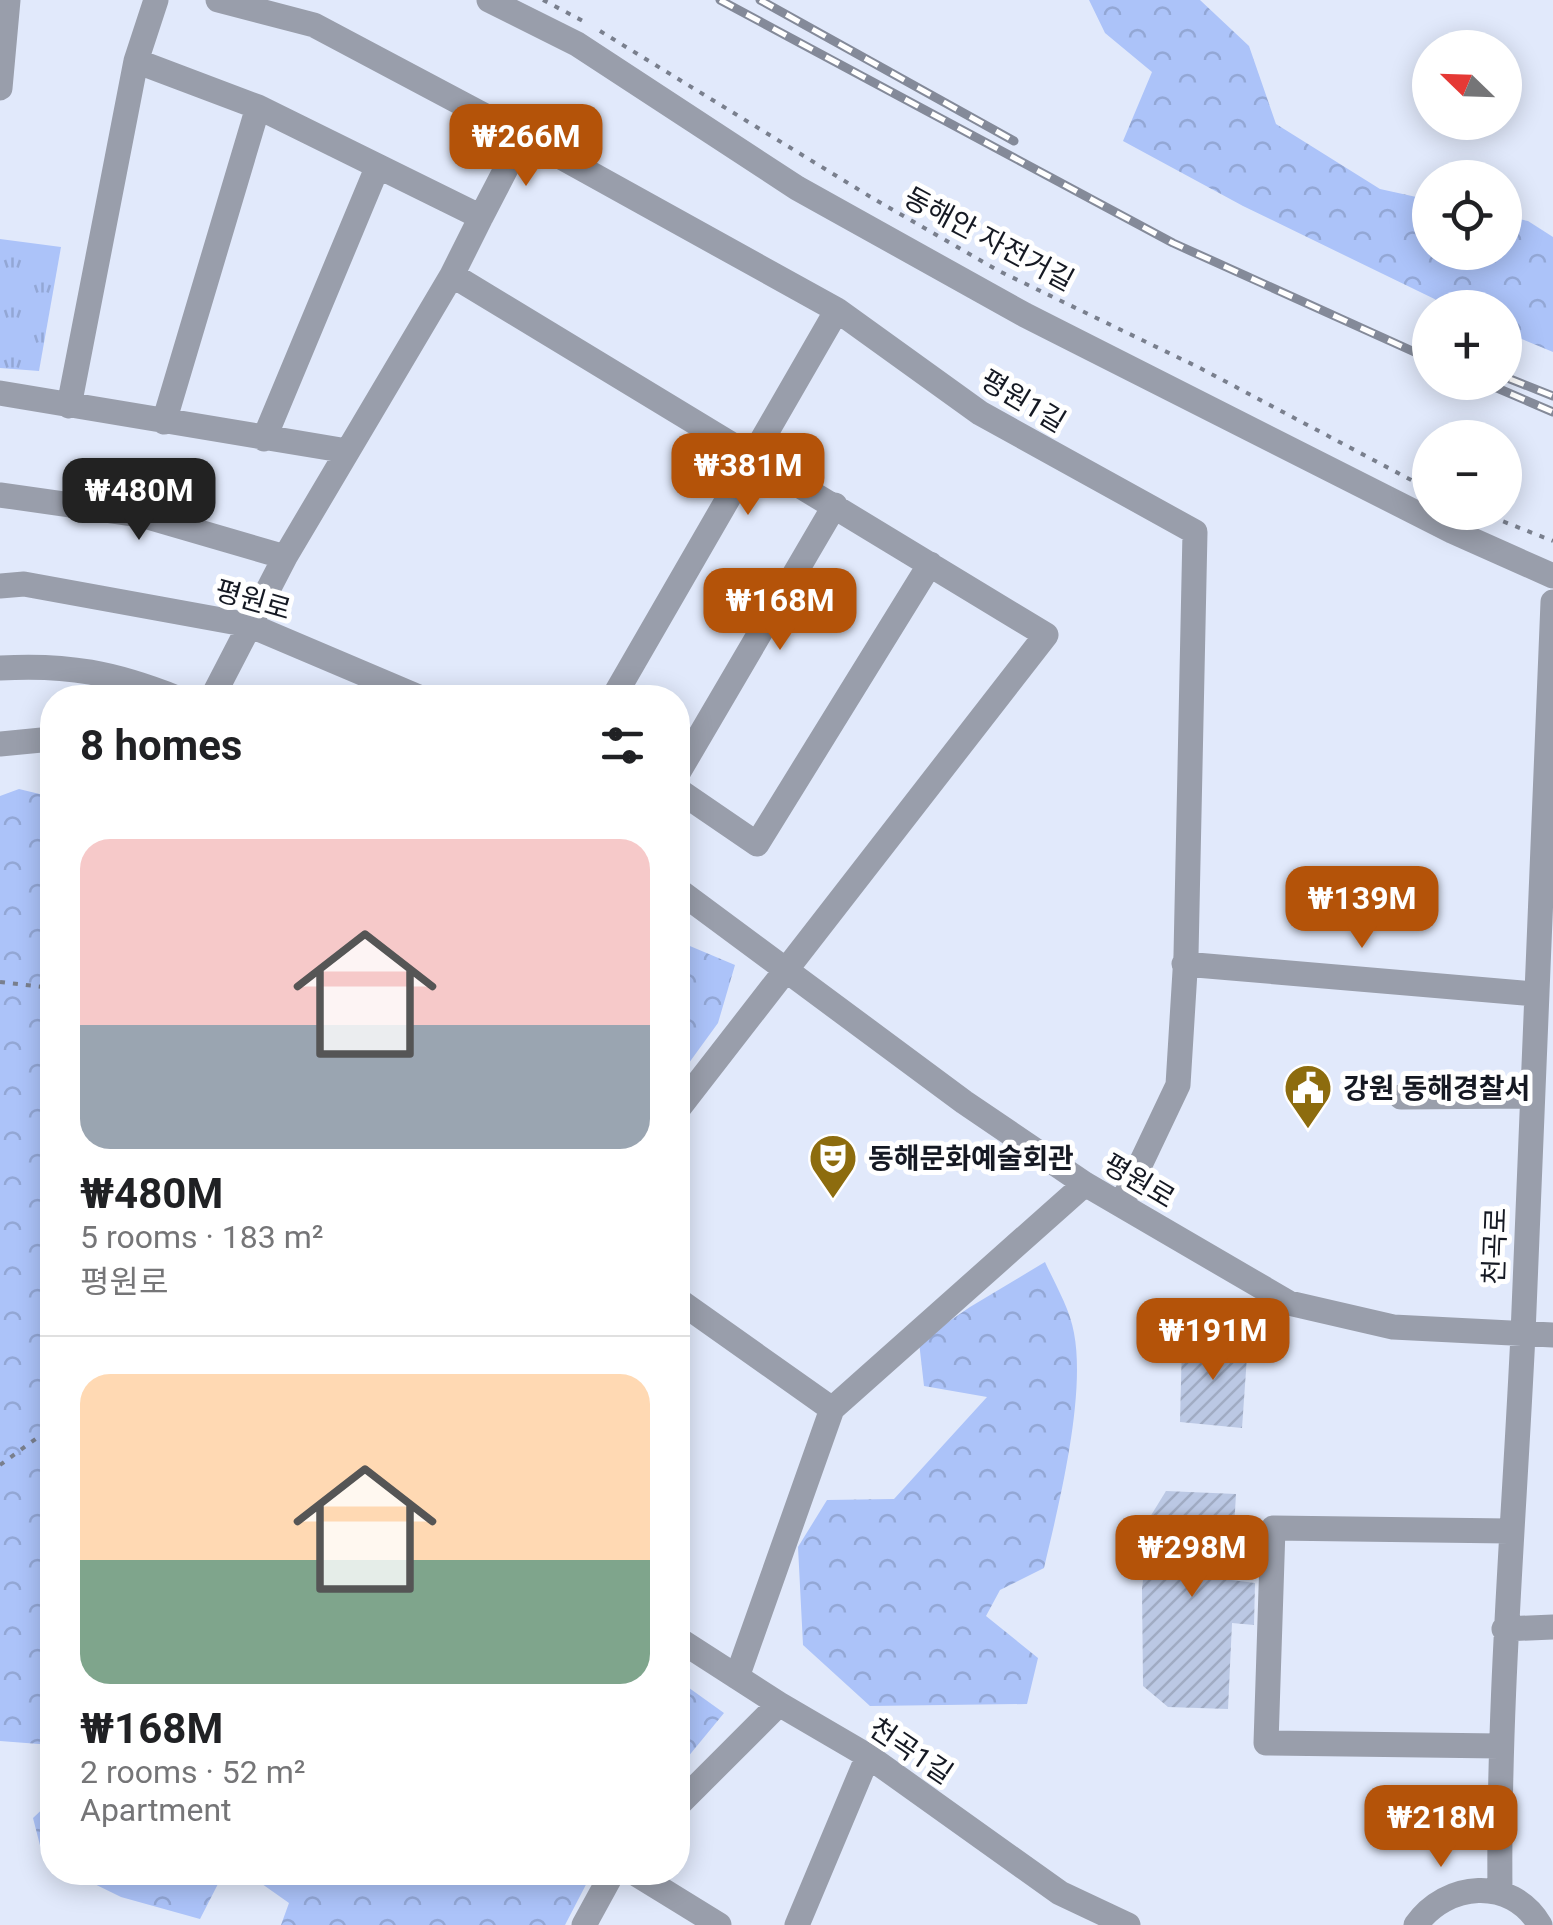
<!DOCTYPE html>
<html lang="en">
<head>
<meta charset="utf-8">
<style>
  :root { --surface:#fff; --page:#f2f2f2; --text:#202124; --muted:#757577; --line:#e0e0e0; --accent:#b45309 }
  body { margin:0; font-family:Roboto,"Noto Sans KR",sans-serif; background:var(--page); color:var(--text); height:100vh; display:flex; flex-direction:column; font-size:38px; white-space:nowrap }
  * { box-sizing:border-box; margin:0 }
  p { font-size:32px; color:var(--muted) }
  .icon { flex:none; width:55px; height:55px; fill:none; stroke:currentColor; stroke-width:2; stroke-linecap:round; stroke-linejoin:round }
  .map { position:relative; flex:1; overflow:hidden }
  .drawer { position:absolute; left:40px; top:685px; width:650px; height:1200px; display:flex; flex-direction:column; background:var(--surface); border-radius:40px; box-shadow:0 5px 25px #0003 }
  .drawer>* { flex:none }
  .needle { width:65px; rotate:293deg }
  .buttons { position:absolute; left:1412px; top:30px; display:grid; gap:20px }
  .buttons a { display:grid; place-items:center; width:110px; height:110px; border-radius:50%; background:var(--surface); box-shadow:0 5px 25px #0003; font-size:50px }
  .price { position:absolute; translate:-50% -85px; padding:0 22px; border-radius:20px; background:var(--accent); color:#fff; font-size:32px; line-height:65px; filter:drop-shadow(0 2px 5px #0008) }
  .price::after { content:''; position:absolute; left:50%; top:60px; width:30px; height:22px; margin-left:-15px; background:inherit; clip-path:polygon(0 0,100% 0,50% 100%) }
  .price.selected { background:#222; color:#fff }
  ul { padding:0; list-style:none }
  li { display:grid; align-content:center; gap:20px; height:530px; padding:0 40px }
  li+li { border-top:2px solid var(--line) }
  li span { display:grid; place-items:center; height:310px; border-radius:30px; color:#555 }
  li>.icon { margin-inline-start:auto }
  span .icon { width:180px; height:180px; fill:#fffc; stroke-width:1 }
  li b { font-size:42px }
  h2 { display:flex; justify-content:space-between; align-items:center; height:120px; padding:0 40px; font-size:42px }
  .map>svg:first-child { display:block }
  .forest { fill:url(#forest-crowns) }
  .park { fill:url(#park-tufts) }
  .building { fill:url(#building-hatch) }
  .lines { fill:none; stroke-linecap:round; stroke-linejoin:round }
  .path { stroke:#797f8d; stroke-width:4; stroke-dasharray:5 8; stroke-linecap:butt }
  .minor { stroke:#999eab; stroke-width:25 }
  .rail-casing { stroke:#848a99; stroke-width:9 }
  .rail { stroke:#fff; stroke-width:5; stroke-dasharray:15; stroke-linecap:butt }
  .labels { text-anchor:middle; dominant-baseline:central; stroke-width:10; stroke-linejoin:round; paint-order:stroke }
  .street-label { font-size:28px; fill:#151923; stroke:#fff }
  .poi-label { font-size:28px; font-weight:bold; fill:#151923; stroke:#fff; text-anchor:start }
</style>
</head>
<body>
<div class="map">
<svg width="1553" height="1925" viewBox="0 0 1553 1925">
  <defs>
    <pattern id="forest-crowns" width="20" height="18" patternUnits="userSpaceOnUse" patternTransform="scale(2.5)"><rect width="20" height="18" fill="#acc3f9"/><path d="M2 6a3 3 0 1 1 6 0M12 15a3 3 0 1 1 6 0" fill="none" stroke="#93a7d5"/></pattern>
    <pattern id="park-tufts" width="24" height="20" patternUnits="userSpaceOnUse" patternTransform="scale(2.5)"><rect width="24" height="20" fill="#acc3f9"/><path d="M3 7l-1-3M5 7V3M7 7l1-3M15 17l-1-3M17 17v-4M19 17l1-3" fill="none" stroke="#93a7d5"/></pattern>
    <pattern id="building-hatch" width="6" height="6" patternUnits="userSpaceOnUse" patternTransform="scale(2.5)"><rect width="6" height="6" fill="#bbc8e4"/><path d="M-1 1l2-2M0 6l6-6M5 7l2-2" fill="none" stroke="#a0abc3"/></pattern>
  </defs>
  <rect width="100%" height="100%" fill="#e1e9fb"/>
  <path class="forest" d="M1089,0H1200L1249,46L1276,124L1380,189L1430,200V252H1505V216L1528,221L1553,237V352L1505,332V308L1451,307L1243,206L1123,141L1152,72L1105,33Z
    M19,789L52,797V1745L0,1741V796Z
    M678,941L735,965L718,1023L678,1078Z
    M1045,1262C1055,1284 1070,1309 1074,1333C1086,1396 1059,1504 1044,1568L1000,1590L986,1616L1038,1658L1027,1704L870,1706L803,1645L798,1547L827,1500L894,1499L987,1397L924,1386L919,1342L970,1307Z
    M678,1680L724,1713L678,1769Z
    M52,1800V1862L43,1857L33,1818Z
    M72,1873L592,1872V1873L565,1925H281L289,1903L255,1879L219,1882L200,1919L121,1897Z"/>
  <path class="park" d="M0,239L61,247L39,371L0,368Z"/>
  <path class="building" d="M1182,1342H1248L1242,1428L1180,1422Z
    M1166,1491L1236,1494L1231,1580L1255,1583L1254,1625L1232,1623L1228,1709L1168,1707L1143,1686L1142,1589L1150,1517Z"/>
  <g class="lines">
    <path class="path" d="M543,0L583,21
      M600,31L874,199L999,271L1200,368L1430,490
      M1479,512L1553,541
      M0,982L52,988
      M0,1465L52,1427"/>
    <path class="minor" d="M156,0L136,61L258,107L481,217L452,275L285,557L212,698
      M218,0L314,25L523,136L837,310L980,413L1195,532L1186,955L1178,1085L1121,1205
      M489,0L577,44L797,188L1025,315L1452,531L1553,576
      M0,88L8,0
      M481,217L523,136
      M452,275L1046,635L678,1109
      M0,393L347,451
      M69,406L136,61
      M164,422L258,107
      M264,439L377,168
      M0,495L141,515L285,557
      M0,586L24,584L249,625L421,698
      M0,668C68,664 114,673 177,698
      M613,698L837,310
      M0,744L52,739
      M678,773L835,505
      M678,790L757,844L930,564
      M678,890L964,1102L1085,1184L1289,1303L1393,1327L1553,1335
      M1184,964L1535,994
      M1401,1097L1531,1096
      M678,1300L832,1409
      M1504,1629L1553,1627
      M678,1639L779,1704
      M737,1677L832,1409L1085,1184
      M1499,1746L1266,1743L1273,1528L1509,1531
      M678,1805L779,1704L868,1756L1060,1893L1128,1925
      M633,1872L719,1925
      M1500,1892C1498,1704 1514,1522 1523,1334C1534,1090 1542,846 1553,602
      M584,1925L613,1872
      M797,1925L868,1756
      M1416,1925C1446,1882 1511,1876 1540,1925"/>
    <g class="rail-casing">
      <path id="rail" d="M720,0L1173,243L1430,359
        M760,0L1014,141
        M1510,379L1553,396
        M1483,382L1553,412"/>
    </g>
    <use href="#rail" class="rail"/>
  </g>
  <defs>
    <g id="civic-pin" transform="scale(2.5)"><path d="M0 17L-7.5 6A9.5 9.5 0 1 1 7.5 6Z" fill="#8d6c0e" stroke="#fff"/><path d="M-.6-6.5H3V-4.5H.6V-3L4-1V1h2V6H-6V1h2V-1L-.6-3ZM-1.2 2.5V6h2.4V2.5Z" fill="#fff"/></g>
    <g id="theatre-pin" transform="scale(2.5)"><path d="M0 17L-7.5 6A9.5 9.5 0 1 1 7.5 6Z" fill="#8d6c0e" stroke="#fff"/><path d="M-5-5.5Q0-4 5-5.5V0Q5 5 0 6Q-5 5-5 0ZM-3.3-2.5H-1v1.5H-3.3ZM1-2.5H3.3v1.5H1ZM-2.8 1Q0 5.5 2.8 1Z" fill="#fff"/></g>
  </defs>
  <g fill-rule="evenodd">
    <use href="#civic-pin" x="1308" y="1088"/>
    <use href="#theatre-pin" x="833" y="1158"/>
  </g>
  <g class="labels">
    <g class="street-label">
      <text transform="translate(989 239) rotate(28)">동해안 자전거길</text>
      <text transform="translate(1023 401) rotate(31)">평원1길</text>
      <text transform="translate(253 600) rotate(16)">평원로</text>
      <text transform="translate(1139 1181) rotate(31)">평원로</text>
      <text transform="translate(1495 1246) rotate(-88)">천곡로</text>
      <text transform="translate(911 1751) rotate(34)">천곡1길</text>
    </g>
    <g class="poi-label">
      <text x="1343" y="1088">강원 동해경찰서</text>
      <text x="868" y="1158">동해문화예술회관</text>
    </g>
  </g>
</svg>
<div class="buttons">
<a><svg class="needle" viewBox="-14 -14 28 28"><path d="M0-13l5 13h-10z" fill="#e53935"/><path d="M0 13l5-13h-10z" fill="#757577"/></svg></a>
<a><svg class="icon" aria-label="locate" viewBox="0 0 24 24"><circle cx="12" cy="12" r="6"/><path d="M12 2v4M12 18v4M2 12h4M18 12h4"/></svg></a>
<a>+</a>
<a>−</a>
</div>
<b class="price" style="left:526px;top:189px">₩266M</b>
<b class="price" style="left:748px;top:518px">₩381M</b>
<b class="price selected" style="left:139px;top:543px">₩480M</b>
<b class="price" style="left:780px;top:653px">₩168M</b>
<b class="price" style="left:1362px;top:951px">₩139M</b>
<b class="price" style="left:1213px;top:1383px">₩191M</b>
<b class="price" style="left:1192px;top:1600px">₩298M</b>
<b class="price" style="left:1441px;top:1870px">₩218M</b>
<section class="drawer">
<h2>8 homes<svg class="icon" aria-label="filters" viewBox="0 0 24 24"><path d="M4 7h16M4 17h16"/><circle cx="9" cy="7" r="2"/><circle cx="15" cy="17" r="2"/></svg></h2>
<ul>
<li><span style="background:linear-gradient(#f6c9c9 60%,#9aa5b1 0)"><svg class="icon" aria-label="home" viewBox="0 0 24 24"><path d="M3 11l9-7 9 7M6 9v11h12V9"/></svg></span><div><b>₩480M</b><p>5 rooms · 183 m²</p><p>평원로</p></div></li>
<li><span style="background:linear-gradient(#ffd9b3 60%,#7fa58c 0)"><svg class="icon" aria-label="home" viewBox="0 0 24 24"><path d="M3 11l9-7 9 7M6 9v11h12V9"/></svg></span><div><b>₩168M</b><p>2 rooms · 52 m²</p><p>Apartment</p></div></li>
</ul>
</section>
</div>
</body>
</html>
